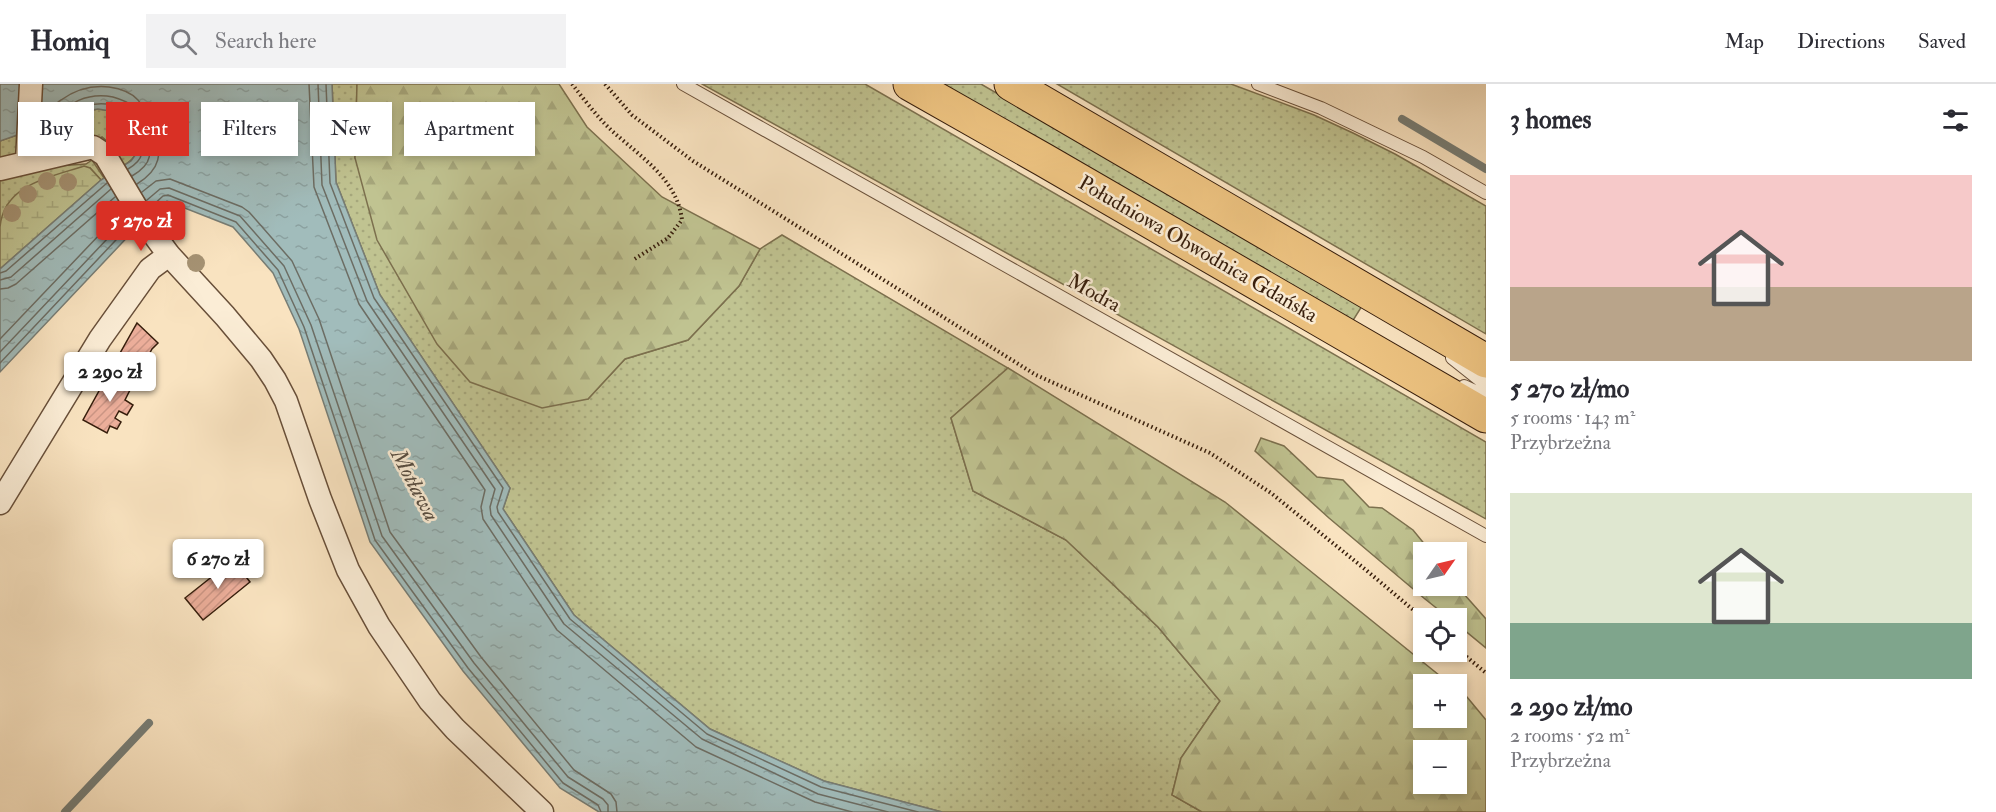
<!DOCTYPE html>
<html lang="en">
<head>
<meta charset="utf-8">
<style>
  :root { --surface:#fff; --page:#f2f2f3; --text:#2b2b33; --muted:#7c7c81; --line:#e1e1e2; --accent:#d93025 }
  body { margin:0; font-family:"IM FELL Double Pica",serif; background:var(--page); color:var(--text); height:100vh; display:flex; flex-direction:column; font-size:22px; white-space:nowrap }
  * { box-sizing:border-box; margin:0 }
  p { font-size:20px; color:var(--muted) }
  .icon { flex:none; width:33px; height:33px; fill:none; stroke:currentColor; stroke-width:2; stroke-linecap:round; stroke-linejoin:round }
  .map { position:relative; flex:1; overflow:hidden }
  .details { display:flex; flex-direction:column; background:var(--surface); width:510px }
  .details>* { flex:none }
  .top-card { position:absolute; left:18px; top:18px; width:570px; height:54px; display:flex; gap:12px }
  .needle { width:39px; rotate:56deg }
  .buttons { position:absolute; left:1413px; top:458px; display:grid; gap:12px }
  .buttons a { display:grid; place-items:center; width:54px; height:54px; border-radius:0px; background:var(--surface); box-shadow:0 3px 9px #0003; font-size:30px }
  .price { position:absolute; translate:-50% -51px; padding:0 14px; border-radius:6px; background:#fff; color:#222; font-size:20px; line-height:39px; filter:drop-shadow(0 2px 3px #0008) }
  .price::after { content:''; position:absolute; left:50%; top:36px; width:18px; height:14px; margin-left:-9px; background:inherit; clip-path:polygon(0 0,100% 0,50% 100%) }
  .price.current { background:var(--accent); color:#fff }
  ul { padding:0; list-style:none }
  li { display:grid; align-content:center; gap:12px; height:318px; padding:0 24px }
  li span { display:grid; place-items:center; height:186px; border-radius:0px; color:#555 }
  li>.icon { margin-inline-start:auto }
  span .icon { width:108px; height:108px; fill:#fffc; stroke-width:1 }
  li b { font-size:26px }
  h2 { display:flex; justify-content:space-between; align-items:center; height:72px; padding:0 24px; font-size:26px }
  .chip { padding:0 21px; border-radius:0px; background:var(--surface); box-shadow:0 3px 9px #0003; font-size:21px; line-height:54px }
  .chip.current { background:var(--accent); color:#fff }
  header { display:flex; align-items:center; gap:36px; box-sizing:border-box; height:84px; padding:0 30px; background:var(--surface); border-bottom:2px solid var(--line) }
  header strong { font-size:28px }
  nav { display:flex; gap:33px; margin-inline-start:auto; font-size:21px }
  .search { width:420px; height:54px; background:var(--page); display:flex; align-items:center; gap:15px; box-sizing:border-box; padding:0 21px; border-radius:0px; color:var(--muted); font-size:22px }
  main { display:flex; flex:1; min-height:0 }
  .map>svg:first-child { display:block }
  .grass { fill:url(#grass-dots); stroke:#7c704e; stroke-width:1.5 }
  .forest { fill:url(#forest-firs); stroke:#7c704e; stroke-width:1.5; fill-rule:evenodd }
  .wetland { fill:url(#wetland-marsh); stroke:#7c704e; stroke-width:1.5 }
  .water { fill:url(#water-ripples); stroke:#777d75; stroke-width:1.5 }
  .lines { fill:none; stroke-linecap:round; stroke-linejoin:round }
  .shore { stroke:#6c6d64; stroke-width:1.5 }
  .stream { stroke:#777d75; stroke-width:8 }
  .building { fill:url(#building-hatch); stroke:#371e0c; stroke-width:1.5 }
  .lane-casing { stroke:#684f39; stroke-width:14 }
  .street-casing { stroke:#684f39; stroke-width:25 }
  .highway-casing { stroke:#371e0c; stroke-width:35 }
  .path { stroke:#371e0c; stroke-width:4; stroke-dasharray:1.5 3; stroke-linecap:butt }
  .lane { stroke:#fbedd6; stroke-width:12 }
  .street { stroke:#fbedd6; stroke-width:22 }
  .highway { stroke:#ecc280; stroke-width:33 }
  .tree { fill:#a59273 }
  .labels { text-anchor:middle; dominant-baseline:central; stroke-width:5; stroke-linejoin:round; paint-order:stroke }
  .street-label { font-size:21px; fill:#371e0c; stroke:#fbedd6 }
  .water-label { font-size:22px; font-style:italic; fill:#574d41; stroke:#fbedd6 }
</style>
</head>
<body>
<header>
<strong>Homiq</strong>
<div class="search"><svg class="icon" aria-label="search" viewBox="0 0 24 24"><circle cx="10" cy="10" r="6"/><path d="M15 15l6 6"/></svg>Search here</div>
<nav><a>Map</a><a>Directions</a><a>Saved</a></nav>
</header>
<main>
<div class="map">
<svg width="1486" height="728" viewBox="0 0 1486 728">
  <defs>
    <pattern id="grass-dots" width="8" height="8" patternUnits="userSpaceOnUse" patternTransform="scale(1.5)"><rect width="8" height="8" fill="#c0c391"/><path d="M2 2h.1M6 6h.1" fill="none" stroke="#a6a77c" stroke-width="1.8" stroke-linecap="round"/></pattern>
    <pattern id="forest-firs" width="22" height="20" patternUnits="userSpaceOnUse" patternTransform="scale(1.5)"><rect width="22" height="20" fill="#c0c391"/><path d="M5 1l3.5 6h-7zM16 11l3.5 6h-7z" fill="#a6a77c"/></pattern>
    <pattern id="wetland-marsh" width="20" height="14" patternUnits="userSpaceOnUse" patternTransform="scale(1.5)"><rect width="20" height="14" fill="#c0c391"/><path d="M1 5h8M5 5V1M11 12h8M15 12V8" fill="none" stroke="#a6a77c"/></pattern>
    <pattern id="water-ripples" width="26" height="14" patternUnits="userSpaceOnUse" patternTransform="scale(1.5)"><rect width="26" height="14" fill="#a1bcbb"/><path d="M2 4q2-2 4 0t4 0M15 11q2-2 4 0t4 0" fill="none" stroke="#8ba1a0"/></pattern>
    <pattern id="building-hatch" width="6" height="6" patternUnits="userSpaceOnUse" patternTransform="scale(1.5)"><rect width="6" height="6" fill="#ecae9a"/><path d="M-1 1l2-2M0 6l6-6M5 7l2-2" fill="none" stroke="#cb9584"/></pattern>
  </defs>
  <rect width="100%" height="100%" fill="#f9e3c0"/>
  <filter id="stains"><feTurbulence type="fractalNoise" baseFrequency=".00333" numOctaves="4"/><feColorMatrix values="0 0 0 0 .2 0 0 0 0 .09 0 0 0 0 .02 0 0 0 .5 -.17"/></filter>
  <radialGradient id="worn" r=".72"><stop offset=".6" stop-color="#630" stop-opacity="0"/><stop offset="1" stop-color="#630" stop-opacity=".3"/></radialGradient>
  <path class="grass" d="M332,0H357L355,74L588,315L625,275L688,256L739,202L760,165L782,151L1008,284L951,334L973,407L1066,456L1158,543L1220,617L1181,674L1172,711L1202,728H942L824,697L710,645L574,531L503,425L510,404L380,211L336,98Z
    M702,0H865L1486,358V435Z
    M941,0H981L1362,222L1352,238Z
    M1057,0H1231L1314,31L1353,49L1395,70L1486,122V250Z
    M98,25C121,27 123,31 131,51C138,68 139,72 123,82L109,59L102,53L92,58L82,50L50,61L46,60L48,51H58C69,37 80,28 98,25Z
    M20,50L19,70L0,76V57Z
    M92,76L104,94L101,96L90,84L7,121L0,141V93L41,83L86,80Z"/>
  <path class="forest" d="M357,0H559L587,43L662,113L760,165L739,202L688,256L625,275L588,315L542,324L470,298L437,260L377,156L355,74Z
    M1008,284L1225,418L1450,600H1424V633H1456L1457,605L1467,613L1486,636V728H1202L1172,711L1181,674L1220,617L1158,543L1066,456L973,407L951,334ZM1424,666H1456V699H1424Z
    M1261,354L1284,362L1317,393L1343,396L1369,423L1382,424L1413,446L1431,468H1424V501H1456L1486,535V564L1457,540L1456,534H1449L1425,515L1329,434L1255,367Z"/>
  <path class="wetland" d="M84,82L90,84L101,96L0,185C0,171 0,156 0,143C4,100 51,93 84,82Z"/>
  <path class="water" d="M0,0H332L336,98L380,211L510,404L503,425L574,531L710,645L824,697L942,728H599L560,704L463,587L370,458L299,245L273,189L233,143L167,117L137,143L0,288V185L101,96L131,77L136,70L137,64L128,41L124,33L116,28L98,25L86,27L72,35L57,51L20,50L0,57Z"/>
  <g class="lines">
    <path class="shore" d="M309,0L314,103L359,220L485,406L481,423L483,435L557,546L696,663L815,718L852,728
      M318,0L322,101L367,217L495,405L490,423L491,431L564,540L702,655L818,710L888,728
      M326,0L330,99L374,214L503,404L497,423L498,428L570,535L707,650L821,703L918,728
      M42,28C51,28 54,20 61,16C75,6 91,1 109,3C138,7 143,20 153,45C163,69 161,85 137,100
      M42,37H51C68,19 87,8 113,13C120,15 128,18 134,23C139,29 141,37 143,44C150,66 157,77 132,92
      M41,45H55C70,27 88,16 112,21C117,22 124,24 128,29C134,35 134,43 137,50C144,67 145,75 128,85
      M142,108L156,97L170,95L242,123L249,128L292,177L319,235L390,448L481,573L574,686L611,710L616,718L617,728
      M147,116L160,105L169,104L240,132L284,182L311,241L382,452L474,579L568,693L603,715L608,721V728
      M151,123L163,112L168,111L236,138L278,186L304,243L375,456L468,584L563,699L598,721L601,728
      M0,189L6,187L107,99
      M0,196L11,193L111,105
      M0,205L8,204L16,200L115,113
      M0,255L123,126
      M0,268L127,134
      M0,279L131,140"/>
    <path class="stream" d="M1402,35L1486,85
      M65,728L149,639"/>
  </g>
  <path class="building" d="M137,239L158,259L152,265L133,300L110,287Z
    M110,287L133,300L125,316L133,321L127,331L119,327L115,334L121,338L117,345L110,342L107,349L83,336Z
    M233,476L250,498L203,536L185,514Z"/>
  <g class="lines">
    <g class="lane-casing">
      <path id="lane" d="M683,0L1486,452
        M1258,0L1321,24L1423,73L1486,109
        M1452,274L1486,301
        M1464,302L1486,312"/>
    </g>
    <g class="street-casing">
      <path id="street" d="M27,78L31,0
        M0,85L93,63L105,71L146,140L169,171L225,232L261,275L275,296L286,317L320,415L348,486L379,542L430,617L455,645L542,728
        M0,419L100,255L150,185L169,171"/>
    </g>
    <g class="highway-casing">
      <path id="highway" d="M910,0L1044,76L1486,332
        M1011,0L1486,277"/>
    </g>
    <path class="path" d="M572,0C583,14 595,30 608,43C637,71 677,93 682,136L668,154L633,176
      M605,0L632,31L693,77L1036,291L1210,369L1271,409L1366,486L1424,535
      M1456,564L1486,589"/>
    <use href="#lane" class="lane"/>
    <use href="#street" class="street"/>
    <use href="#highway" class="highway"/>
  </g>
  <g class="tree">
    <circle cx="47" cy="97" r="9"/>
    <circle cx="68" cy="98" r="9"/>
    <circle cx="28" cy="110" r="9"/>
    <circle cx="12" cy="129" r="9"/>
    <circle cx="196" cy="179" r="9"/>
  </g>
  <g class="labels">
    <g class="street-label">
      <text transform="translate(1198 165) rotate(30)">Południowa Obwodnica Gdańska</text>
      <text transform="translate(1094 209) rotate(29)">Modra</text>
    </g>
    <g class="water-label">
      <text transform="translate(415 401) rotate(62)">Motława</text>
    </g>
  </g>
  <rect width="100%" height="100%" filter="url(#stains)"/>
  <rect width="100%" height="100%" fill="url(#worn)"/>
</svg>
<div class="buttons">
<a><svg class="needle" viewBox="-14 -14 28 28"><path d="M0-13l5 13h-10z" fill="#e53935"/><path d="M0 13l5-13h-10z" fill="#7c7c81"/></svg></a>
<a><svg class="icon" aria-label="locate" viewBox="0 0 24 24"><circle cx="12" cy="12" r="6"/><path d="M12 2v4M12 18v4M2 12h4M18 12h4"/></svg></a>
<a>+</a>
<a>−</a>
</div>
<b class="price current" style="left:141px;top:168px">5 270 zł</b>
<b class="price" style="left:110px;top:319px">2 290 zł</b>
<b class="price" style="left:218px;top:506px">6 270 zł</b>
<div class="top-card">
<a class="chip">Buy</a>
<a class="chip current">Rent</a>
<a class="chip">Filters</a>
<a class="chip">New</a>
<a class="chip">Apartment</a>
</div>
</div>
<section class="details">
<h2>3 homes<svg class="icon" aria-label="filters" viewBox="0 0 24 24"><path d="M4 7h16M4 17h16"/><circle cx="9" cy="7" r="2"/><circle cx="15" cy="17" r="2"/></svg></h2>
<ul>
<li><span style="background:linear-gradient(#f6c9c9 60%,#b9a48a 0)"><svg class="icon" aria-label="home" viewBox="0 0 24 24"><path d="M3 11l9-7 9 7M6 9v11h12V9"/></svg></span><div><b>5 270 zł/mo</b><p>5 rooms · 143 m²</p><p>Przybrzeżna</p></div></li>
<li><span style="background:linear-gradient(#dfe7d0 70%,#7fa58c 0)"><svg class="icon" aria-label="home" viewBox="0 0 24 24"><path d="M3 11l9-7 9 7M6 9v11h12V9"/></svg></span><div><b>2 290 zł/mo</b><p>2 rooms · 52 m²</p><p>Przybrzeżna</p></div></li>
</ul>
</section>
</main>
</body>
</html>
